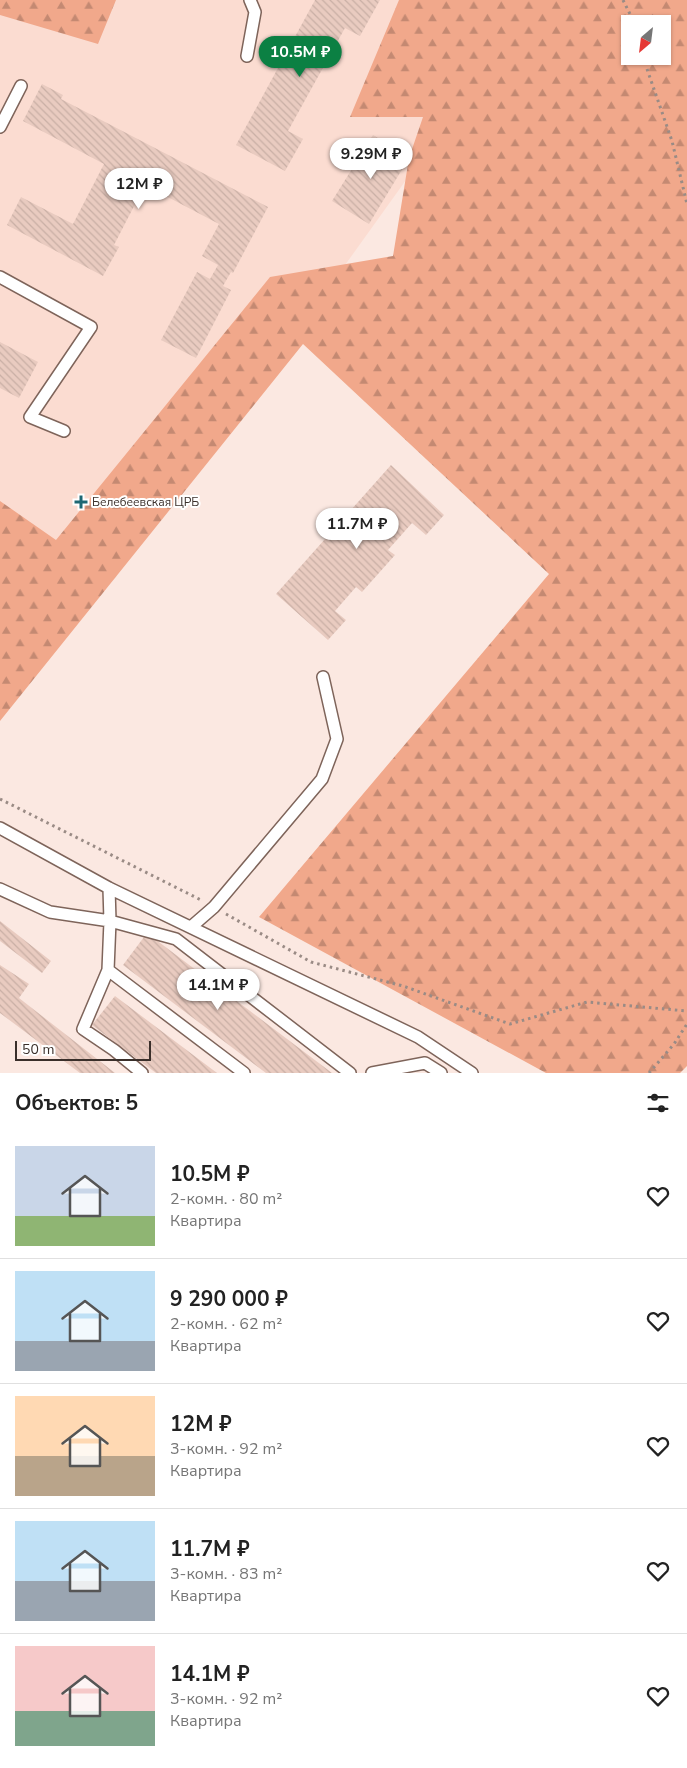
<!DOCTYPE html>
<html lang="ru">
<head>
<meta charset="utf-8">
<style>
  :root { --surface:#fff; --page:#f6f6f6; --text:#222; --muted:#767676; --line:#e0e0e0; --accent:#0b8043 }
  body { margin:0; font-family:"Nunito Sans",sans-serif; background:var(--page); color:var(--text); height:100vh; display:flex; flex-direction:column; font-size:19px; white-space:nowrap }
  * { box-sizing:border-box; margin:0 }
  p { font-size:16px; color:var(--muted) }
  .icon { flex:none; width:28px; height:28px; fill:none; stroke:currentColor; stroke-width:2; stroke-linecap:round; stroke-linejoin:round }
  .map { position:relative; height:1073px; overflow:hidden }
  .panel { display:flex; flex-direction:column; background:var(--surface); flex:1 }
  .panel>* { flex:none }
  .needle { width:32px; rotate:208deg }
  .tools { position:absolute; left:621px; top:15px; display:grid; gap:10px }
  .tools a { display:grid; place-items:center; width:50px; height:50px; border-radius:0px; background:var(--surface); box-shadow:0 1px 4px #0004; font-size:25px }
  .scale { position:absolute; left:15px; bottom:12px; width:136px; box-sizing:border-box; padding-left:5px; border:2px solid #3a2f2a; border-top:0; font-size:14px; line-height:18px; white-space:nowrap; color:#3a2f2a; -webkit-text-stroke:4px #fff; paint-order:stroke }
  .price { position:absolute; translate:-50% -42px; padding:0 11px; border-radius:18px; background:#fff; color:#222; font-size:16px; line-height:32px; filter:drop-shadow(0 1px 2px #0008) }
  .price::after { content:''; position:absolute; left:50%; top:30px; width:15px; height:11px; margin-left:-8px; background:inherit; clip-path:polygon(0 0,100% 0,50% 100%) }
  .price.on { background:var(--accent); color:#fff }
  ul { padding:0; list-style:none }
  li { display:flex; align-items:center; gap:15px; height:125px; padding:0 15px }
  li+li { border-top:1px solid var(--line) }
  li span { display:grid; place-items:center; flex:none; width:140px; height:100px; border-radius:0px; color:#555 }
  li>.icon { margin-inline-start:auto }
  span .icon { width:60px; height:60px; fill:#fffc; stroke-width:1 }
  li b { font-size:21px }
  h2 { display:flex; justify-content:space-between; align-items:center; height:60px; padding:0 15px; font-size:21px }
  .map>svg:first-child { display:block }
  .built { fill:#fbdcd1 }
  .forest { fill:url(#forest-firs); fill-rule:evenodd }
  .building { fill:url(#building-back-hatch) }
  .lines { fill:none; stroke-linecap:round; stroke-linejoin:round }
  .lane-casing { stroke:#7e645a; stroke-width:14 }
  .path { stroke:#9a8b85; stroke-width:3; stroke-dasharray:2.5 4; stroke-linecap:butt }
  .lane { stroke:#fff; stroke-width:11 }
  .poi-dot { fill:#1d6773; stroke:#fff; stroke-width:2 }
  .labels { text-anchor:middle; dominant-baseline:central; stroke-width:4; stroke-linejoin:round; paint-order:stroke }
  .poi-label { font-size:12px; fill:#3a2f2a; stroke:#fff; text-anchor:start }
</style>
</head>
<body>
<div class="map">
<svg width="687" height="1073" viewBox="0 0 687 1073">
  <defs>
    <pattern id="forest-firs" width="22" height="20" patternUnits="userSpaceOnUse" patternTransform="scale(1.25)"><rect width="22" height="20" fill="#f1a88b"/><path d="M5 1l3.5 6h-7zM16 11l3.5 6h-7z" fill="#c48972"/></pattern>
    <pattern id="building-back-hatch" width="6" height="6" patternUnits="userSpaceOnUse" patternTransform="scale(1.25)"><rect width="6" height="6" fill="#e9cbc0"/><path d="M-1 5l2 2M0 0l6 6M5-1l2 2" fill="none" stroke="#c9afa5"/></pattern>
  </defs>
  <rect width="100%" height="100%" fill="#fbe8e1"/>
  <path class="built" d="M0,0H535L325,293L0,710Z"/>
  <path class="forest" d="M0,0H116L98,44L0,15Z
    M399,0H687V1066L680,1073H546L259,917L549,574L303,344L0,721V501L56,540L270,277L393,256L409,158L423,117H350ZM630,24H662V56H630Z"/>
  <path class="building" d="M315,0H380L360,36L345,28L288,131L303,139L285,171L236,145Z
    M42,84L63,95L61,99L268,207L233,273L231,272L223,286L231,290L196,358L161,340L197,272L210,279L218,265L202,256L219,224L145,185L114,245L119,247L103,276L7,225L21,197L73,224L104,164L23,121Z
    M373,135L409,158L369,224L332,201Z
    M0,342L38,362L19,398L0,388Z
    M391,465L444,515L426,535L412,523L388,550L395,555L362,592L356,587L335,611L346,620L328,640L276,594Z
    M0,921L51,961L42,973L0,941Z
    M147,933L332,1073H266L123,965Z
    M0,965L29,984L19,998L115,1073H80L0,1013Z
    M115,996L217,1073H156L92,1025Z"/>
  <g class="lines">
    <g class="lane-casing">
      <path id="lane" d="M247,56L255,12L250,0
        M0,127L21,86
        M0,277L91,327L30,417L64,431
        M0,828L109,888L418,1037L472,1073
        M109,888L110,921L108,970L83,1029L114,1050L142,1073
        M0,889L50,912L110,921L176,939L350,1073
        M191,927L214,907L322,779L337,739L323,677
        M108,970L244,1073
        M372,1073L425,1063L441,1073"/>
    </g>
    <path class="path" d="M623,0L635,24
      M647,56V69L672,141L687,204
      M0,799L201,900
      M226,914L311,962L403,986L510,1024L587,1002L687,1011
      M649,1073L674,1044L687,1024"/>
    <use href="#lane" class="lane"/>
  </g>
  <path class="poi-dot" d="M78.5 494.5h5v5h5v5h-5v5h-5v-5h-5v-5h5z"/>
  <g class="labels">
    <g class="poi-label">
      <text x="92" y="502">Белебеевская ЦРБ</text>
    </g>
  </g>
</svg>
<div class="tools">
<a><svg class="needle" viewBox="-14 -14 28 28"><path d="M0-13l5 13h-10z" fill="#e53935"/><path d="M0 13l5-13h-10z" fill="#767676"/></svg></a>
</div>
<div class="scale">50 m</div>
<b class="price on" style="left:300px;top:78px">10.5M ₽</b>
<b class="price" style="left:371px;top:180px">9.29M ₽</b>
<b class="price" style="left:139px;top:210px">12M ₽</b>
<b class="price" style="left:357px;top:550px">11.7M ₽</b>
<b class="price" style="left:218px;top:1011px">14.1M ₽</b>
</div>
<section class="panel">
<h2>Объектов: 5<svg class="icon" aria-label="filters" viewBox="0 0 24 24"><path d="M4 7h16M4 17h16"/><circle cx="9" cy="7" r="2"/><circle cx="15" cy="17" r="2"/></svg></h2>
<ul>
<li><span style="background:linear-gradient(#c9d6e8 70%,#8fb573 0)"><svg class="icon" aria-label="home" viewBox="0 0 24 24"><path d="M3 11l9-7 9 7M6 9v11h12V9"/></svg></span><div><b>10.5M ₽</b><p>2-комн. · 80 m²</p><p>Квартира</p></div><svg class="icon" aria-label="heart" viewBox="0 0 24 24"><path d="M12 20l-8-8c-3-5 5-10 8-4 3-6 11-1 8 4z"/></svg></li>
<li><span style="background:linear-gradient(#bfe0f5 70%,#9aa5b1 0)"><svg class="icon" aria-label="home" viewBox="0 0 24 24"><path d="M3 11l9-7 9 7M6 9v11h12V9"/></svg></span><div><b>9 290 000 ₽</b><p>2-комн. · 62 m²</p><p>Квартира</p></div><svg class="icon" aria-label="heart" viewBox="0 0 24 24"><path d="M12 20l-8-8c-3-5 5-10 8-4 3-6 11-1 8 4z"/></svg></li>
<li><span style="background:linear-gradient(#ffd9b3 60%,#b9a48a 0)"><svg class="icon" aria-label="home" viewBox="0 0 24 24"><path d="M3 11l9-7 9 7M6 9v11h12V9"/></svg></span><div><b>12M ₽</b><p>3-комн. · 92 m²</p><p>Квартира</p></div><svg class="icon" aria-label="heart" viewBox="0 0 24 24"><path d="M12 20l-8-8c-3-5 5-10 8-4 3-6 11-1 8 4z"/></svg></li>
<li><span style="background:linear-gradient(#bfe0f5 60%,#9aa5b1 0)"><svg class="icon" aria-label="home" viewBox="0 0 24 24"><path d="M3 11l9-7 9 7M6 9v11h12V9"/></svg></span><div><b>11.7M ₽</b><p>3-комн. · 83 m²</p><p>Квартира</p></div><svg class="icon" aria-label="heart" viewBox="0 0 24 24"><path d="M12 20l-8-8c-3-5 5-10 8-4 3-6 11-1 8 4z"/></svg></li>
<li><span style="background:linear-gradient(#f6c9c9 65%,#7fa58c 0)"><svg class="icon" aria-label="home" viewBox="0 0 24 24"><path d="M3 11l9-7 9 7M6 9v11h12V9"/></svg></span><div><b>14.1M ₽</b><p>3-комн. · 92 m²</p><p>Квартира</p></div><svg class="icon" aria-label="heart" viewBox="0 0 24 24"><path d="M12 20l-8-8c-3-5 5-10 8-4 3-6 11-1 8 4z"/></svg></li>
</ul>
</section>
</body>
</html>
